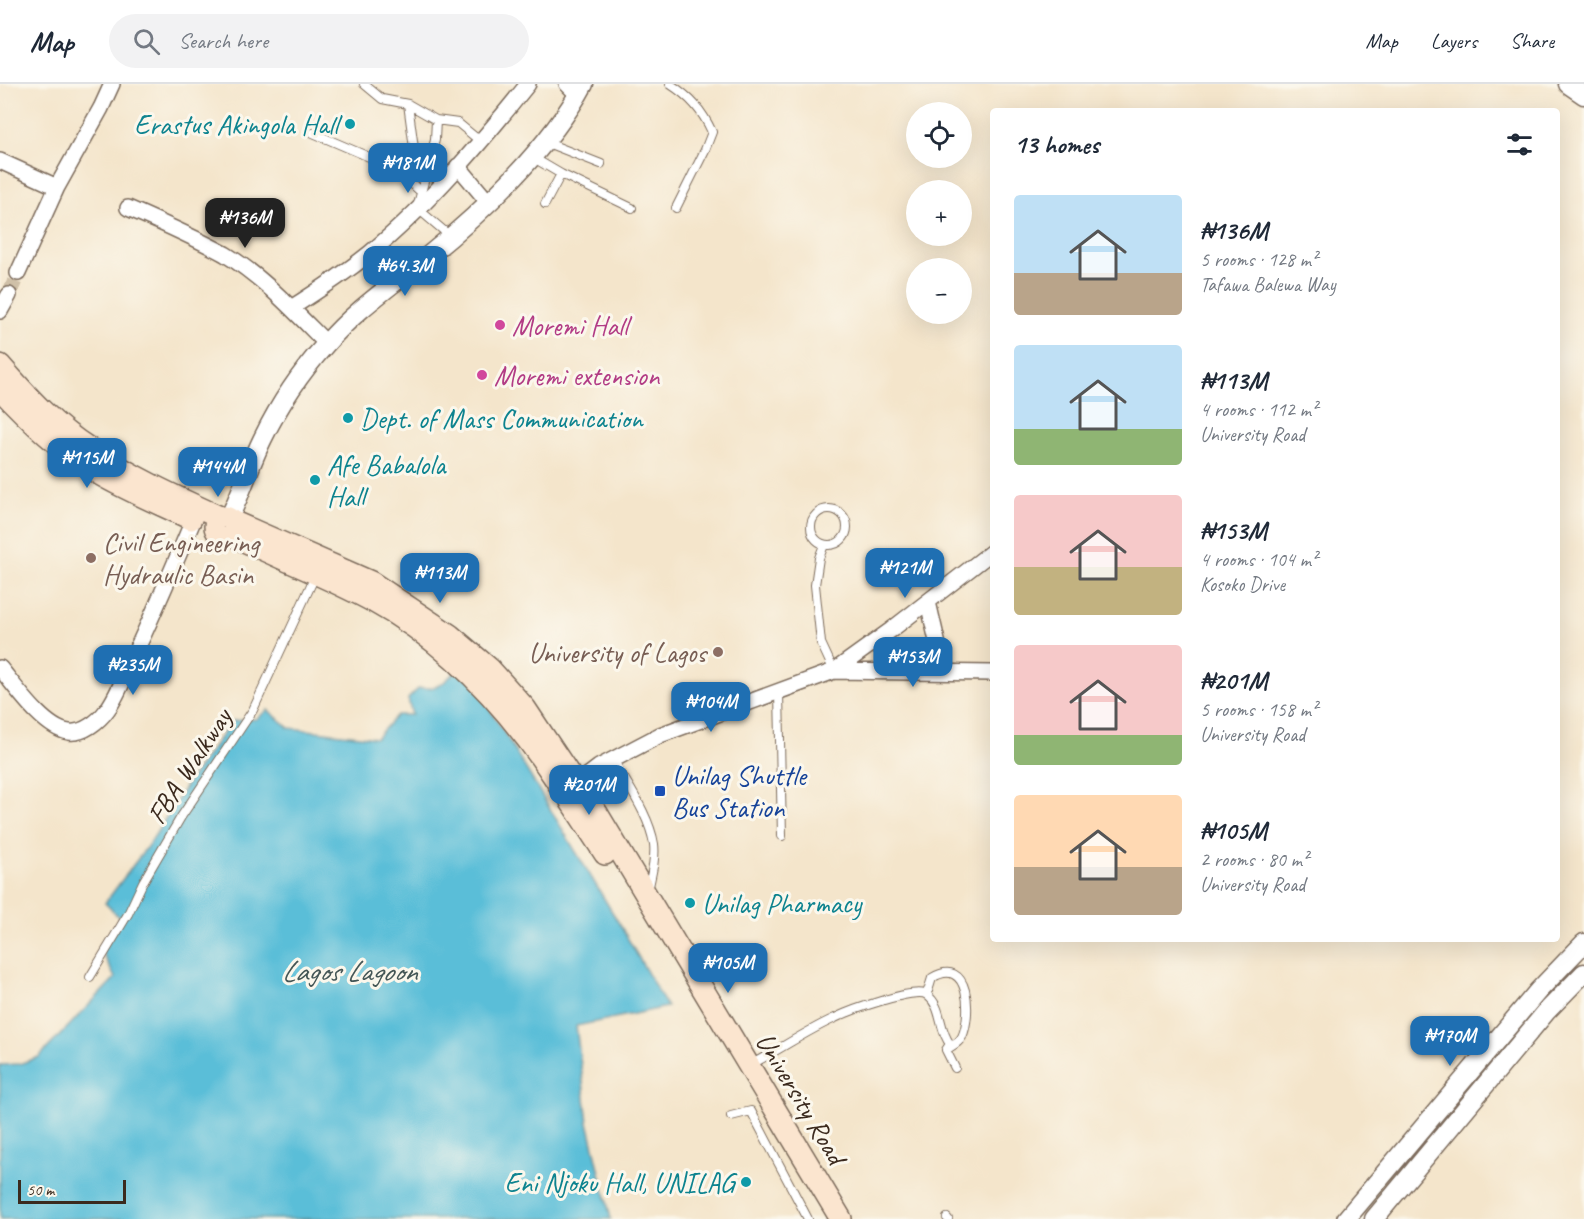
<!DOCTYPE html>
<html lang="en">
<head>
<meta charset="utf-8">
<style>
  :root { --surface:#fff; --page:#f2f2f3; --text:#1f2937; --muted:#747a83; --line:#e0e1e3; --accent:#1f6fb2 }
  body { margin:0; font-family:Caveat,sans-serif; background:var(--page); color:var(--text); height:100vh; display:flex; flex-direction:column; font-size:22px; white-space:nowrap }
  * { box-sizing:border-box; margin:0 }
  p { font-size:20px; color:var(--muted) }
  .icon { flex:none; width:33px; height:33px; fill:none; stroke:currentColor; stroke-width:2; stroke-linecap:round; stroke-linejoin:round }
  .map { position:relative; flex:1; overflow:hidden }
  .panel { position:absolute; left:990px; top:24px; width:570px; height:834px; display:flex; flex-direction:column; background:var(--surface); border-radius:6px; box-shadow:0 6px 24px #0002 }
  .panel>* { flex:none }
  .tools { position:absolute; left:906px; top:18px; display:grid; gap:12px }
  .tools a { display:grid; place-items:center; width:66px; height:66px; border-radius:50%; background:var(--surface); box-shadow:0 6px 24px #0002; font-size:30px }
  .scale { position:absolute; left:18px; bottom:15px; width:108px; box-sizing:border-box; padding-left:6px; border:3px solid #3b2a1e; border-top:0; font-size:16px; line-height:21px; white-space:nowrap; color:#3b2a1e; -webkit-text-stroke:4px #fbf7ec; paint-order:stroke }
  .price { position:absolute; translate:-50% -51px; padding:0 14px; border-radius:12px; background:var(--accent); color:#fff; font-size:20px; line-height:39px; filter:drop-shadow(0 2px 3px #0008) }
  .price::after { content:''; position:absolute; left:50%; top:36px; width:18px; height:14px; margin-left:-9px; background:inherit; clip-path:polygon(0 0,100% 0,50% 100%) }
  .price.on { background:#222; color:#fff }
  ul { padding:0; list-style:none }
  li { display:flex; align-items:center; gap:18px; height:150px; padding:0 24px }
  li span { display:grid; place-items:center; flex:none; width:168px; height:120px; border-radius:6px; color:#555 }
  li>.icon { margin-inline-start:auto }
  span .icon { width:72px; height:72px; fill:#fffc; stroke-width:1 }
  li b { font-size:26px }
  h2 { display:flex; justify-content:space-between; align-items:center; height:72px; padding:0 24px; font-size:26px }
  header { display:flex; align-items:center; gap:36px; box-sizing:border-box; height:84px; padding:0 30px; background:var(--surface); border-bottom:2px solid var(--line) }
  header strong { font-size:28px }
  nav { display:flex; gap:33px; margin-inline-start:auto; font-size:21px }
  .search { width:420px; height:54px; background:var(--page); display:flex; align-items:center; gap:15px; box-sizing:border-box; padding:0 21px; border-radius:33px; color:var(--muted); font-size:22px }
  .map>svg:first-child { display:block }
  .water { fill:#5abed8; stroke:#4a747b; stroke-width:1.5 }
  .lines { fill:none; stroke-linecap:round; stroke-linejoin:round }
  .minor-tunnel { stroke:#cfc0a8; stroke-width:15; stroke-dasharray:15 8; stroke-linecap:butt }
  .service-casing { stroke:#7c6b5b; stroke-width:10 }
  .minor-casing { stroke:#7c6b5b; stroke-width:18 }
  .tertiary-casing { stroke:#7c6b5b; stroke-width:21 }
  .secondary-casing { stroke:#7c6b5b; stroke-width:24 }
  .service { stroke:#fff; stroke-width:8 }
  .minor { stroke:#fff; stroke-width:15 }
  .tertiary { stroke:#fff; stroke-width:18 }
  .secondary { stroke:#fbe5cf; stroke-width:21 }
  .culture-dot { fill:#0f9aa8; stroke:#fbf7ec; stroke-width:2 }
  .hotel-dot { fill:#d1479c; stroke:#fbf7ec; stroke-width:2 }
  .education-dot { fill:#8d6e63; stroke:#fbf7ec; stroke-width:2 }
  .transit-dot { fill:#1a4fb4; stroke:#fbf7ec; stroke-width:2 }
  .labels { text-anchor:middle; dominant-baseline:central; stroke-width:6; stroke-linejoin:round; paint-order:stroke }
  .culture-label { font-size:28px; fill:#0d838f; stroke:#fbf7ec; text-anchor:start }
  .hotel-label { font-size:28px; fill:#b23c85; stroke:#fbf7ec; text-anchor:start }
  .education-label { font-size:28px; fill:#785e54; stroke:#fbf7ec; text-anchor:start }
  .street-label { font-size:28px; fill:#3b2a1e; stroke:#fbf7ec }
  .transit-label { font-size:28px; fill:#164399; stroke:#fbf7ec; text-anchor:start }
  .water-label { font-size:30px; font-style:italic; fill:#445656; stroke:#fbf7ec }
</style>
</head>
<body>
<header>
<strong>Map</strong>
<div class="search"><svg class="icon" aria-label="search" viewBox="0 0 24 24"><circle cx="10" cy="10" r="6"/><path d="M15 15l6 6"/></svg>Search here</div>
<nav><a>Map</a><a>Layers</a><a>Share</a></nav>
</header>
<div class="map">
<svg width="1584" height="1135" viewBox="0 0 1584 1135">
  <rect width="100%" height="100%" fill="#fbf7ec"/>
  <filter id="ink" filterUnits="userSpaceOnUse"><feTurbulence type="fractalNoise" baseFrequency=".0167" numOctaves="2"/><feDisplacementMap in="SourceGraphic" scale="12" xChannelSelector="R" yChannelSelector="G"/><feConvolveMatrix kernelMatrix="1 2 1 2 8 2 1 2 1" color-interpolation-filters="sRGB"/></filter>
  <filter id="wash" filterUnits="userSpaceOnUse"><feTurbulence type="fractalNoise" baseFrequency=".008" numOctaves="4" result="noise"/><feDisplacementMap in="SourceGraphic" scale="24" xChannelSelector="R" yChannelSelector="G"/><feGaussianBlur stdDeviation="1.35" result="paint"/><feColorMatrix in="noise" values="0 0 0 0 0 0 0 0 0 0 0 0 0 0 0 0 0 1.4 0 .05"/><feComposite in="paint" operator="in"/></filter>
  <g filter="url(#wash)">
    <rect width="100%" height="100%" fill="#f4e5cb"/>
    <path class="water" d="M456,586L473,597L620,841L667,923L576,942L588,1038L611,1135H0V981L19,980L39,973L115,894L101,866L121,835L105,819L152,756L191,694L232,637L256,635L268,626L289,644L376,654L397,631H412L408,615L419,604C437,606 445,599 456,586Z"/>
  </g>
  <g filter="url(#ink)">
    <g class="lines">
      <path class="minor-tunnel" d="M9,211L18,189"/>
      <g class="service-casing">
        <path id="service" d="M364,0L382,15L408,20L436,36L458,39L481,58
          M670,0C690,13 702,26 712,48L705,66L676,124
          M436,36L435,56L417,124L450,152
          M313,49L395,84L422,109
          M545,58L601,80
          M532,73L561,90L545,120
          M400,89L414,64L408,20
          M561,90L632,124
          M811 443a18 18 0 1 1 36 0a18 18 0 1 1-36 0Z
          M824,461L819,474L815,501L821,559L834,587
          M779,608L782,752
          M613,675C627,701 649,730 654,760C656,775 651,792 648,807
          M90,893L128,830L143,798L181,733L253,626L316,490
          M927,910L932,894C970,871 972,931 962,953C959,959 952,962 947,965
          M750,981C779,966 806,947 835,934C849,927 917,902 927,911C943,923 938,945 950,960L946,966L955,984
          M731,1032L751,1027L808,1135
          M947,1134L948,1135"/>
      </g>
      <g class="minor-casing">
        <path id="minor" d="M567,0L578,11
          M0,77L57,103
          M458,82L489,119
          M128,124C160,138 194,153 225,170C263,193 295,228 326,259
          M18,189L57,103L101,24L112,0
          M291,224C318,207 345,189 370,169C428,121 481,59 528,0
          M0,227L9,211
          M928,518L944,587
          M0,584C15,602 44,645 69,648C83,650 99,637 107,626C119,610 126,588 135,569C157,522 177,475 197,427
          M834,587L993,589
          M578,699L599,683L660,651L834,587L891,546L993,467"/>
      </g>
      <g class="tertiary-casing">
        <path id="tertiary" d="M1568,0L1584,11
          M229,434C242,408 250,380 263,354C279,321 301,288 326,260C356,225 394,200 429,171C484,127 551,62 584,0
          M1346,1135L1538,907L1584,859
          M1374,1135L1546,928L1584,889"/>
      </g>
      <g class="secondary-casing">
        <path id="secondary" d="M0,281C27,312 55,343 90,365C130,392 176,413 220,433
          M0,305C30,337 61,367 99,390C128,407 160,420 191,435
          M215 442a9 9 0 1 1 18 0a9 9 0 1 1-18 0Z
          M232,437L371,498L450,551L490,585L525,624L573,696
          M238,454C283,476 330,494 374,518C453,561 512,628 560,702
          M582,708L597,729L841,1135
          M571,718L605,770"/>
      </g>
      <use href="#service" class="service"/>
      <use href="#minor" class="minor"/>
      <use href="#tertiary" class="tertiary"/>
      <use href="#secondary" class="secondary"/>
    </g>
  </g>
  <g class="culture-dot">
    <circle cx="350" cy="40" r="6"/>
    <circle cx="348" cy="334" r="6"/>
    <circle cx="315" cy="396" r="6"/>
    <circle cx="690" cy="819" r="6"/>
    <circle cx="746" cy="1098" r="6"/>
  </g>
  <g class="hotel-dot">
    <circle cx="500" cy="241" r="6"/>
    <circle cx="482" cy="291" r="6"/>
  </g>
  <g class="education-dot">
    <circle cx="91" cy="474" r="6"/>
    <circle cx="718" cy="568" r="6"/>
  </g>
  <rect class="transit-dot" x="654" y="701" width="12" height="12" rx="3"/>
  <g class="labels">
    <g class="culture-label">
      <text x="338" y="40" text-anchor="end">Erastus Akingola Hall</text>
      <text x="360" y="334">Dept. of Mass Communication</text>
      <text x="327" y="380">Afe Babalola<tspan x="327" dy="32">Hall</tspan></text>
      <text x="702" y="819">Unilag Pharmacy</text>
      <text x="734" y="1098" text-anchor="end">Eni Njoku Hall, UNILAG</text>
    </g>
    <g class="hotel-label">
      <text x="512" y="241">Moremi Hall</text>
      <text x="494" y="291">Moremi extension</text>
    </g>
    <g class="education-label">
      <text x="103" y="458">Civil Engineering<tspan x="103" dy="32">Hydraulic Basin</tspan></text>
      <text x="706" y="568" text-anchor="end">University of Lagos</text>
    </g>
    <g class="street-label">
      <text transform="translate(189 682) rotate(-57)">FBA Walkway</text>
      <text transform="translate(801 1014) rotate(59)">University Road</text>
    </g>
    <g class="transit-label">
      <text x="672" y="691">Unilag Shuttle<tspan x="672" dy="32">Bus Station</tspan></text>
    </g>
    <g class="water-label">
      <text x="349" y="887">Lagos Lagoon</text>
    </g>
  </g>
</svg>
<div class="tools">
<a><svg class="icon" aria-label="locate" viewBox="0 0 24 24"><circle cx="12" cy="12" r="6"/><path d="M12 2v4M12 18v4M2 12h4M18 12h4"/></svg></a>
<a>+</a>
<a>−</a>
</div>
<div class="scale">50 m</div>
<b class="price" style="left:408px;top:110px">₦181M</b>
<b class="price on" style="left:245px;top:165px">₦136M</b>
<b class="price" style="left:405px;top:213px">₦64.3M</b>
<b class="price" style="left:87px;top:405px">₦115M</b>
<b class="price" style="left:218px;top:414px">₦144M</b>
<b class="price" style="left:905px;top:515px">₦121M</b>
<b class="price" style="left:440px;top:520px">₦113M</b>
<b class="price" style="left:913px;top:604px">₦153M</b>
<b class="price" style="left:133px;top:612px">₦235M</b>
<b class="price" style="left:711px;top:649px">₦104M</b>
<b class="price" style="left:589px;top:732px">₦201M</b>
<b class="price" style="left:728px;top:910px">₦105M</b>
<b class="price" style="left:1450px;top:983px">₦170M</b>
<section class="panel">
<h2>13 homes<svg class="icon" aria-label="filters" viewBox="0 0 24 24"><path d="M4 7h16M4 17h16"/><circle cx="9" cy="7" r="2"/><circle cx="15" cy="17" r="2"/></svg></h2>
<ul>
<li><span style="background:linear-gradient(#bfe0f5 65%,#b9a48a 0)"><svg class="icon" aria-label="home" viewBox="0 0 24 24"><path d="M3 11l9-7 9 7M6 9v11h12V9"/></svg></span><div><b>₦136M</b><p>5 rooms · 128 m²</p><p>Tafawa Balewa Way</p></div></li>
<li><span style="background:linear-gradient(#bfe0f5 70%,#8fb573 0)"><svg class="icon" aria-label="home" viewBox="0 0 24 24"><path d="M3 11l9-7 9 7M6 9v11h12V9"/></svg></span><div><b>₦113M</b><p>4 rooms · 112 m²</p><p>University Road</p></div></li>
<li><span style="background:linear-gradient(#f6c9c9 60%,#c2b280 0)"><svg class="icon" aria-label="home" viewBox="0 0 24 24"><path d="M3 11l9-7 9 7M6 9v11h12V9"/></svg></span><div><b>₦153M</b><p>4 rooms · 104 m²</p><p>Kosoko Drive</p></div></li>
<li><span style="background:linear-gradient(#f6c9c9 75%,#8fb573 0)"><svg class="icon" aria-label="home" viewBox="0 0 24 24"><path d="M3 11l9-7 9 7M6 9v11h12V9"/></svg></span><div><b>₦201M</b><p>5 rooms · 158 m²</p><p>University Road</p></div></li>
<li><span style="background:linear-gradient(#ffd9b3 60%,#b9a48a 0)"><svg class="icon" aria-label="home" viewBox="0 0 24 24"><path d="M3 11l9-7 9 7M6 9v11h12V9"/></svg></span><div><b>₦105M</b><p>2 rooms · 80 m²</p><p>University Road</p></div></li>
</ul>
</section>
</div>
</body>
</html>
